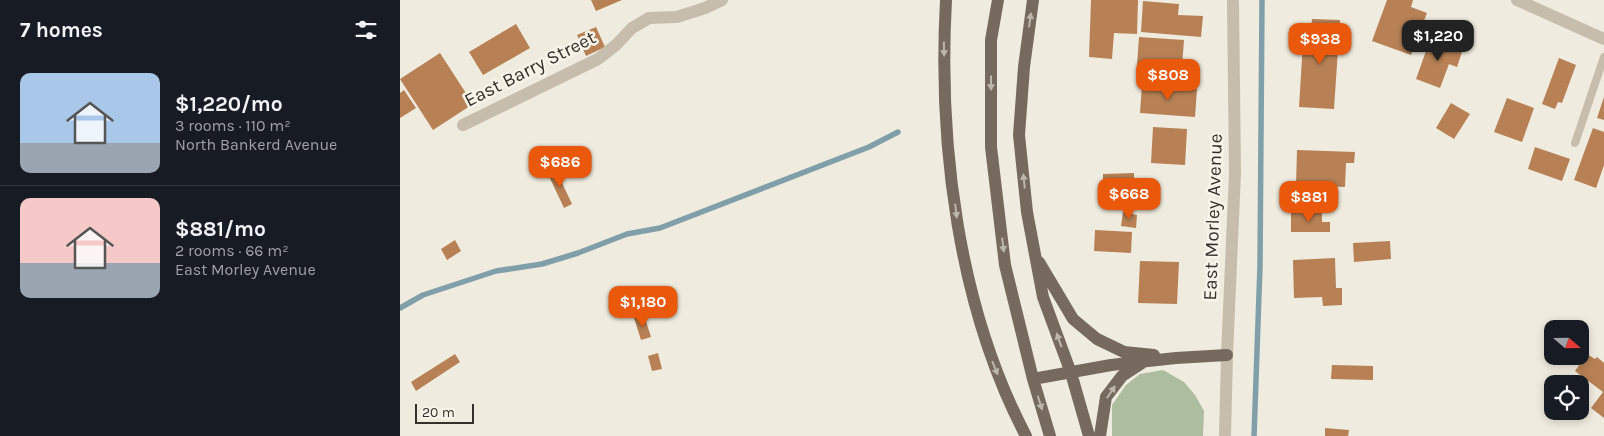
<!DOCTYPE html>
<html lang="en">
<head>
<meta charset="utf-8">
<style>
  :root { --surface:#171b24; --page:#20242c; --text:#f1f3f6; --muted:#9ea1a6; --line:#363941; --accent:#ea580c }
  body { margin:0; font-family:Karla,sans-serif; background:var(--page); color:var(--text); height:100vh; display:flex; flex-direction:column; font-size:19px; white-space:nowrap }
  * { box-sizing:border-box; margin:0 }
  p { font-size:16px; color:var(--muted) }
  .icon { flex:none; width:28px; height:28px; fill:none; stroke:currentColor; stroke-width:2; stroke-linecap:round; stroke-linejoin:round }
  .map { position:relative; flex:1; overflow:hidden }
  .sheet { display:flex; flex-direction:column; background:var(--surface); width:400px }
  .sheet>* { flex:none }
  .needle { width:32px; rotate:110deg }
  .buttons { position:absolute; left:1144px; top:320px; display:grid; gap:10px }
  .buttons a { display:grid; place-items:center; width:45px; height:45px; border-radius:10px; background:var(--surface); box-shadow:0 2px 8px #0003; font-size:25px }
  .scale { position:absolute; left:15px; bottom:12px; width:59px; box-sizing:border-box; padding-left:5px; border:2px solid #35302a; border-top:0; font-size:14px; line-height:18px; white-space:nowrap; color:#35302a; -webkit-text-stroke:4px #f8f4ea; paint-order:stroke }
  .price { position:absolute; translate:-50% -42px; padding:0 11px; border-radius:10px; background:var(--accent); color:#fff; font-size:16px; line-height:32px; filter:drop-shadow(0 1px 2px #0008) }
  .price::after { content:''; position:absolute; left:50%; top:30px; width:15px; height:11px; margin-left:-8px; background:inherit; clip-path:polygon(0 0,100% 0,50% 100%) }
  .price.selected { background:#222; color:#fff }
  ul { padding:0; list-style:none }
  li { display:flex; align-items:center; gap:15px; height:125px; padding:0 20px }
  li+li { border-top:1px solid var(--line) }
  li span { display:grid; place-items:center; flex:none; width:140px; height:100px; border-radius:10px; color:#555 }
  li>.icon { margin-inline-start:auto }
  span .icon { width:60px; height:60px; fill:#fffc; stroke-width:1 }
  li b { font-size:21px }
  h2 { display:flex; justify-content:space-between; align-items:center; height:60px; padding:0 20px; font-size:21px }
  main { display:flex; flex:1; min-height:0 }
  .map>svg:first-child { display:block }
  .green { fill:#adbda0 }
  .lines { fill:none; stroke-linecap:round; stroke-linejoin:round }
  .stream { stroke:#819fa9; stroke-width:5.5 }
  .building { fill:#b78055 }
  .lane { stroke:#c6bdac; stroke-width:8 }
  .street { stroke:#c6bdac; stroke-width:12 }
  .primary { stroke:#756a5d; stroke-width:12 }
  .oneway { fill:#bdb6ab }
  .labels { text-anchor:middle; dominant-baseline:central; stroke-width:5; stroke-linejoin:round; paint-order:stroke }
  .street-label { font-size:19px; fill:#35302a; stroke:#f8f4ea }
</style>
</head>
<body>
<main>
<section class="sheet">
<h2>7 homes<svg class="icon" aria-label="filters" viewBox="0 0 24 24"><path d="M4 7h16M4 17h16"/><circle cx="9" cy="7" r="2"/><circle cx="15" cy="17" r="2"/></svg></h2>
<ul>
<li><span style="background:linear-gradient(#a9c7e8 70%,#9aa5b1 0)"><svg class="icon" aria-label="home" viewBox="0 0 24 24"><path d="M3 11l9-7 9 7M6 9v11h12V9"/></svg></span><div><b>$1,220/mo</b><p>3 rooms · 110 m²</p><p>North Bankerd Avenue</p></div></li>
<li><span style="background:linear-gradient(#f6c9c9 65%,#9aa5b1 0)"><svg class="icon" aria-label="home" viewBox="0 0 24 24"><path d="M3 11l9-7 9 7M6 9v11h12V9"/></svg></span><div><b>$881/mo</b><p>2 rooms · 66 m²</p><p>East Morley Avenue</p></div></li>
</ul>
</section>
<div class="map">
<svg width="1204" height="436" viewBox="0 0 1204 436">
  <rect width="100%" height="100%" fill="#efebde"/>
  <path class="green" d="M763,370L784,382L795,395L804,411L803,436H712V405L726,385L740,374Z"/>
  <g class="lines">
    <path class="stream" d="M0,308L23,295L96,271L142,264L178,253L227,234L260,228L469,147L498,132
      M854,436L860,266L862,0"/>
  </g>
  <path class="building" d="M191,0H222L196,11Z
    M691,0H738L737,34L714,33L712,59L689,57Z
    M987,0H1013L1011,7L1027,13L1011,55L972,41Z
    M743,1L779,4L778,15L803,16L801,37L741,32Z
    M912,19L940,20L934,109L899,107L903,42H910Z
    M116,24L130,48L83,75L69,52Z
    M196,27L205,47L186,56L177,35Z
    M739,37L784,40L782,67L737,65Z
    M1031,37L1063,49L1057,67L1049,64L1040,88L1016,79Z
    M40,53L73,104L33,130L0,79Z
    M1159,58L1176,65L1162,103L1158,102L1155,109L1142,104Z
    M742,85L797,89L795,117L740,113Z
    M4,90L16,108L0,118V93Z
    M1204,97V120L1197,118Z
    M1107,98L1134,108L1122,142L1094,132Z
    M1051,103L1070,114L1054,139L1036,128Z
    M753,127L787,129L785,165L751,163Z
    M1193,128L1204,132V165L1196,188L1174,180Z
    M1135,147L1170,159L1162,181L1128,169Z
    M897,150L955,152L954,163H946L945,187L896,185Z
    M155,168L172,204L164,208L147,172Z
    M734,173V192L727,193L728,206H703V174Z
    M723,212L737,215L736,228L721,226Z
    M891,212H922V222H930V232H891Z
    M695,230L732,232L731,253L694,251Z
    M55,240L61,251L47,260L41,249Z
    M990,241L991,259L954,262L953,243Z
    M935,258L936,288H942V305L923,306L922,297L894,298L893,260Z
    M740,261L779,262L777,304L738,303Z
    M244,315L251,337L241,340L234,318Z
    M258,353L262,369L252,371L248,356Z
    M55,354L60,362L16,391L11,382Z
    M1187,354L1195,359L1197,357L1204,363V418L1191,408L1203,392L1175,371Z
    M932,365L973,366V380L931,379Z
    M925,428L949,430L948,436H925Z"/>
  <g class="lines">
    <path class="lane" d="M1175,143L1204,57"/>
    <path class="street" d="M1117,0L1204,39
      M63,125L198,59L216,45L232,28L249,18L277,17L305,8L322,0
      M825,436L827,355L835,173L833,0"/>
    <path class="primary" d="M546,0C538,144 558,307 626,436
      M598,0L591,40V147L605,265L633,379L650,436
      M633,0L624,67L619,135L627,212L643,297L671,373L689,436
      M639,262L673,319L697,339L724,352L754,355
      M633,379L711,365L776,358L827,355
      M700,436L706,397L722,376L742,363"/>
  </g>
  <defs><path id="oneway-solid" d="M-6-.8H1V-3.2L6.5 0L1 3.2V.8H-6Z" transform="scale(1.25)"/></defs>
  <g class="oneway">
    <use href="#oneway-solid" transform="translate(630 20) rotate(-82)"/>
    <use href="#oneway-solid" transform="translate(544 49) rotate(89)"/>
    <use href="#oneway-solid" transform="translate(591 83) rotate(90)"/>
    <use href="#oneway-solid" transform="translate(624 181) rotate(-96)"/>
    <use href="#oneway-solid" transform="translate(556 211) rotate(83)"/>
    <use href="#oneway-solid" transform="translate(603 245) rotate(83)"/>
    <use href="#oneway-solid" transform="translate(659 340) rotate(-110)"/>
    <use href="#oneway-solid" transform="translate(595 368) rotate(68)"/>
    <use href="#oneway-solid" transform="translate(711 392) rotate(-56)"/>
    <use href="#oneway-solid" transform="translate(640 403) rotate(73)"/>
  </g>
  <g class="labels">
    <g class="street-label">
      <text transform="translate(130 69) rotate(-27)">East Barry Street</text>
      <text transform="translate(813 217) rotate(-88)">East Morley Avenue</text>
    </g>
  </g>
</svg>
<div class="buttons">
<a><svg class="needle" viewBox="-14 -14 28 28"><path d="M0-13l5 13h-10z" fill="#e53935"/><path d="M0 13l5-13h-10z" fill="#9ea1a6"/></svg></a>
<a><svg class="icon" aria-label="locate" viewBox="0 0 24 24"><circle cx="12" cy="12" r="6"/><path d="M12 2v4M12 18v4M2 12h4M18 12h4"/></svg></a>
</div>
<div class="scale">20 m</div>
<b class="price selected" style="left:1038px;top:62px">$1,220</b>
<b class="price" style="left:920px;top:65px">$938</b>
<b class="price" style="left:768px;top:101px">$808</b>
<b class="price" style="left:160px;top:188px">$686</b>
<b class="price" style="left:729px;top:220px">$668</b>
<b class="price" style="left:909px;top:223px">$881</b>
<b class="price" style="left:243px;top:328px">$1,180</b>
</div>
</main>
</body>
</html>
